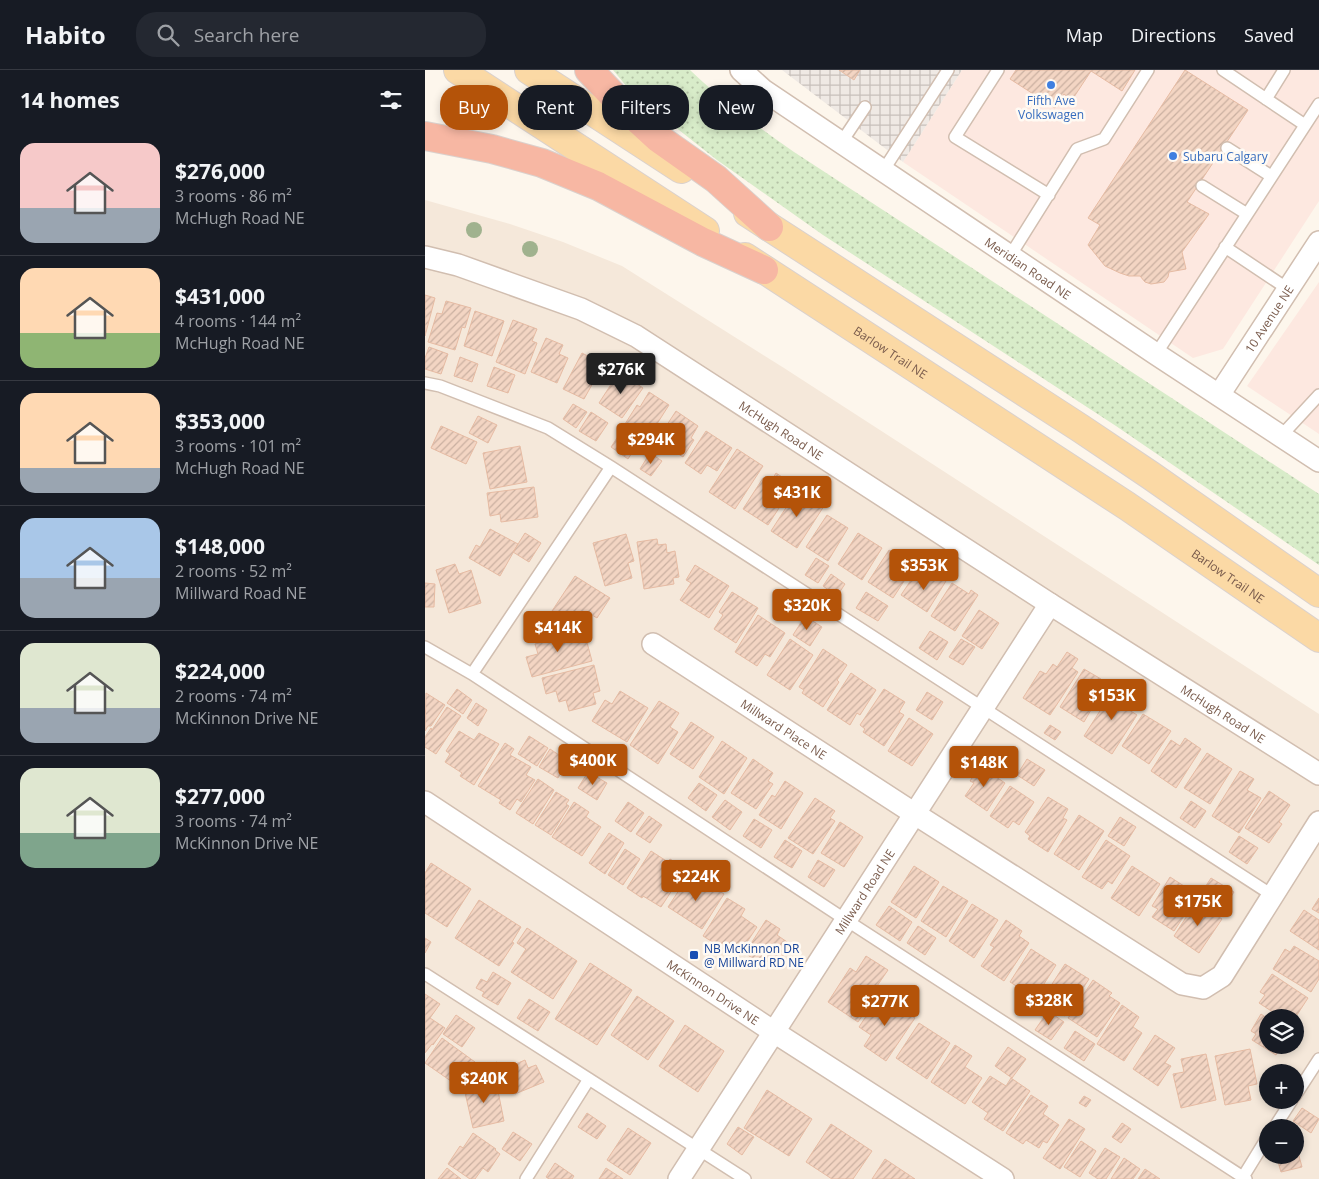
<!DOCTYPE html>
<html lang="en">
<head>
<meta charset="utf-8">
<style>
  :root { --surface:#171b24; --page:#242831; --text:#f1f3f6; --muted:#9ea1a6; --line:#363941; --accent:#b45309 }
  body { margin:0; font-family:"Open Sans",sans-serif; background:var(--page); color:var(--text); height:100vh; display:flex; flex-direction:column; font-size:19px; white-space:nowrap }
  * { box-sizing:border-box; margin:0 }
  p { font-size:16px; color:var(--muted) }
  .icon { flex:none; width:28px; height:28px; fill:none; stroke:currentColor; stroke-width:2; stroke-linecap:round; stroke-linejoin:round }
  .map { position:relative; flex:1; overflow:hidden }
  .drawer { display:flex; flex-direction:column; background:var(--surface); width:425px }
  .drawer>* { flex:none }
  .hud { position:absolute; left:15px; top:15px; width:475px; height:45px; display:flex; gap:10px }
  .buttons { position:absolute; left:834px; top:939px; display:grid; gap:10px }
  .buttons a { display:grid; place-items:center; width:45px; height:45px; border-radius:50%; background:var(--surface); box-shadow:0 2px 8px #0003; font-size:25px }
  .price { position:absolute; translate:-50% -42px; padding:0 11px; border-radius:5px; background:var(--accent); color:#fff; font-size:16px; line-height:32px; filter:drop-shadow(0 1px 2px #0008) }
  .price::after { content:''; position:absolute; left:50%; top:30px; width:15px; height:11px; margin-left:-8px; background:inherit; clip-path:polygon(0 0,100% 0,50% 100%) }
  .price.selected { background:#222; color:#fff }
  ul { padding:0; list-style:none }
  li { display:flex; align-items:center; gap:15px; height:125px; padding:0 20px }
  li+li { border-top:1px solid var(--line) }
  li span { display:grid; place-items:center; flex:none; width:140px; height:100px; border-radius:15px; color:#555 }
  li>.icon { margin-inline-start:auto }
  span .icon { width:60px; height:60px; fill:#fffc; stroke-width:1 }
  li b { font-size:21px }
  h2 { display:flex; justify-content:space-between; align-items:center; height:60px; padding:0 20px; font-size:21px }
  .tag { padding:0 18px; border-radius:20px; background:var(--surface); box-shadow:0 2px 8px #0003; font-size:18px; line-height:45px }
  .tag.selected { background:var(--accent); color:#fff }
  header { display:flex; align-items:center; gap:30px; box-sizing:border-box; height:70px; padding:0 25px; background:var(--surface); border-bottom:1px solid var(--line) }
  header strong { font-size:24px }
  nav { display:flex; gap:28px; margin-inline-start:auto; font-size:18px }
  .search { width:350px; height:45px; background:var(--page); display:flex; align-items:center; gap:12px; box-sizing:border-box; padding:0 18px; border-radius:20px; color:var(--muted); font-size:19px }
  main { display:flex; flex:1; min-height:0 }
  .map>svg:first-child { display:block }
  .residential { fill:#f5e8da; fill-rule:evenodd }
  .commercial { fill:#fde8e0 }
  .industrial { fill:url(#industrial-grid) }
  .grass { fill:url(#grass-dots) }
  .building { fill:url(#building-hatch); stroke:#e6bba3 }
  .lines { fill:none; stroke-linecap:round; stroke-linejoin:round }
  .service-casing { stroke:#d1beb0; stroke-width:14 }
  .minor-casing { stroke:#d1beb0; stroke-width:24 }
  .primary-casing { stroke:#dad1cd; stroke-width:30 }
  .motorway-casing { stroke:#dad1cd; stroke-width:30 }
  .service { stroke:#fff; stroke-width:11 }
  .minor { stroke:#fff; stroke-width:21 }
  .primary { stroke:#fbd9a5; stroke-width:28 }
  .motorway { stroke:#f7b7a3; stroke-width:28 }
  .tree { fill:#a0b28e }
  .shop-dot { fill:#3f7fe0; stroke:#fffaf3; stroke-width:2 }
  .transit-dot { fill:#1a4fb4; stroke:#fffaf3; stroke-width:2 }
  .labels { text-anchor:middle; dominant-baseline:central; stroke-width:5; stroke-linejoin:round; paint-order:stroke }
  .shop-label { font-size:12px; fill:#366cbe; stroke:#fffaf3 }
  .street-label { font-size:12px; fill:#7a5c4d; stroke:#fffaf3 }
  .transit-label { font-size:12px; fill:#164399; stroke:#fffaf3; text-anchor:start }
</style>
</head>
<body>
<header>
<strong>Habito</strong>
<div class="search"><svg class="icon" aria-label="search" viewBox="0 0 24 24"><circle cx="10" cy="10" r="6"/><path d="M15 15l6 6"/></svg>Search here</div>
<nav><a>Map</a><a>Directions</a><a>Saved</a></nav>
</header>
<main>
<section class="drawer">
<h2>14 homes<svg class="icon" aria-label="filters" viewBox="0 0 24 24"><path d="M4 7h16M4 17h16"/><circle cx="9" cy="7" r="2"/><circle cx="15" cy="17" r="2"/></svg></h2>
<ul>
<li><span style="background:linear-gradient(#f6c9c9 65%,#9aa5b1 0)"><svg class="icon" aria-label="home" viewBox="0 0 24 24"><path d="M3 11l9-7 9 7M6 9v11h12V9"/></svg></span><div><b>$276,000</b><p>3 rooms · 86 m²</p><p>McHugh Road NE</p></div></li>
<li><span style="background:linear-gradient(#ffd9b3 65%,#8fb573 0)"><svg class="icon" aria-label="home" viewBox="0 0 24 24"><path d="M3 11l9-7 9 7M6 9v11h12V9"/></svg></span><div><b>$431,000</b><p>4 rooms · 144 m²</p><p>McHugh Road NE</p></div></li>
<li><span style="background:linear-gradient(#ffd9b3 75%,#9aa5b1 0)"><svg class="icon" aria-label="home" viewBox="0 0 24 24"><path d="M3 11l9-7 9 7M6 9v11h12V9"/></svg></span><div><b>$353,000</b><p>3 rooms · 101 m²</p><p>McHugh Road NE</p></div></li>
<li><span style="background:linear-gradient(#a9c7e8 60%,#9aa5b1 0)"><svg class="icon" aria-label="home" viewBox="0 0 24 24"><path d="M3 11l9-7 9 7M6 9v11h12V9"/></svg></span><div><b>$148,000</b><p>2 rooms · 52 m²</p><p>Millward Road NE</p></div></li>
<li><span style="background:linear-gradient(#dfe7d0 65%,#9aa5b1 0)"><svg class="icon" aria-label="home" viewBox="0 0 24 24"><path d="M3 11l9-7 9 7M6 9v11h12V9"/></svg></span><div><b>$224,000</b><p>2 rooms · 74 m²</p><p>McKinnon Drive NE</p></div></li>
<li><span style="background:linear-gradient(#dfe7d0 65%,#7fa58c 0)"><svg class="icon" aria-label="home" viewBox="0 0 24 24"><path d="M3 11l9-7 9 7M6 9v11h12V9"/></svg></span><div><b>$277,000</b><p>3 rooms · 74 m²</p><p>McKinnon Drive NE</p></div></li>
</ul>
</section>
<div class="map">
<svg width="894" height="1109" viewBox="0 0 894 1109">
  <defs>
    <pattern id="industrial-grid" width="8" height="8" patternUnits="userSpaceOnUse" patternTransform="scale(1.25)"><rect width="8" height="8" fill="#efe9e4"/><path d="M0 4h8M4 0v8" fill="none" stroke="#c7c0bb"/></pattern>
    <pattern id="grass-dots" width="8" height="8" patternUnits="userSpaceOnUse" patternTransform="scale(1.25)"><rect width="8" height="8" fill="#d8ecc9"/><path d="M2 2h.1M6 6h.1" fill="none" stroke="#b4c2a5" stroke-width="1.8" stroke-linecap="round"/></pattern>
    <pattern id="building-hatch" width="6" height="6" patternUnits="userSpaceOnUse" patternTransform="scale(1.25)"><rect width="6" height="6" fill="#f3d5c3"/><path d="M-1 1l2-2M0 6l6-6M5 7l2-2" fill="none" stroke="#cab0a1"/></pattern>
  </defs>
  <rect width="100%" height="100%" fill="#fdf6ec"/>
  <path class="residential" d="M0,130L85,154L138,172L197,196L359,298L894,644V1109H0ZM842,948H870V975H842ZM842,1002H870V1030H842ZM842,1058H870V1085H842Z"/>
  <path class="commercial" d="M537,0H894V131L798,279L768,288L478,92Z
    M894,212V364L822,316Z"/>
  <path class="industrial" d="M357,0H537L478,92Z"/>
  <path class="grass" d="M188,0H265C297,31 333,57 369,82L894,424V495L691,356L398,165L292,90L207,23Z"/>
  <path class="building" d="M414,0H435L429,10Z
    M591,0H710L697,21L666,1L647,30L639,24L630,38L585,9Z
    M760,0L823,40L762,132L784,144L757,182L761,199L744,202L743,207L739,212L726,214L720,212L715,206H704L695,203L680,196L663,175L675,155L663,148Z
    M0,225L10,228L0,266Z
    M21,231L46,238L40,258L37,257L30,280L3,272L12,243L17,244Z
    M50,241L79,251L67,286L39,276Z
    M88,250L112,259L107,271L112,273L100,304L71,292Z
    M121,268L138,275L134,284L143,288L132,313L106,302Z
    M4,277L23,284L16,304L0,299V288Z
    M157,283L172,291L168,299L174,302L159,329L138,319Z
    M35,287L53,294L47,312L29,306Z
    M69,297L90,305L83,323L62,316Z
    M194,302L218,318L197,348L174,333Z
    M224,322L244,335L223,368L200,354L212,335L215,337Z
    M148,334L162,342L151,358L138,349Z
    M251,341L273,356L266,368L269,370L258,387L232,370Z
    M166,342L183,353L171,371L154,361Z
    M53,346L72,355L63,373L44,363Z
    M16,356L52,372L41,394L6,378Z
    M198,359L215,370L203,389L186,377Z
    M281,361L307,378L292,401L282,395L276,404L260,393Z
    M95,376L102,412L65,419L58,383Z
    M312,379L338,396L310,439L284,422Z
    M225,383L237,391L226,406L215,399Z
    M351,403L369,415L343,455L318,439L338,408L345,413Z
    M109,417L113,447L76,452L75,444L65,446L62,423Z
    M373,419L399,436L372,478L346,461Z
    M402,445L423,458L403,491L381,477Z
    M65,459L93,474L75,506L44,488L51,475L55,477Z
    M100,463L116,473L104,492L88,482Z
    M433,463L457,478L437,510L413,494Z
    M201,464L209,491L203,493L207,508L180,516L168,473Z
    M232,469L233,475L241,474L242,483L250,481L254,507L248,508L249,514L219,519L212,472Z
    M464,480L489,496L468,528L443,512Z
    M391,488L404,496L393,513L380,505Z
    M30,494L34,504L46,500L56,533L24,543L11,500Z
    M270,495L304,516L284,548L255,530L266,513L261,510Z
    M507,502L521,511L502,542L476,525L490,504L502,511Z
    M406,504L420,514L412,526L398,516Z
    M150,506L185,528L172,548L162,542L153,557L127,541Z
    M0,513L10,514L9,537H0Z
    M527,513L544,524L546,520L553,525L530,561L506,546Z
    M307,522L333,538L311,573L289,559L298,545L294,542Z
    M441,522L463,536L453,551L431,538Z
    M554,540L574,553L557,579L537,566Z
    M333,545L360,563L345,587L340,584L332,596L310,582Z
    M380,546L397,557L385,576L368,565Z
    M140,558L144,570L160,565L167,591L107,607L101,587L113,584L110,574L118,572L116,565Z
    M505,561L523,572L512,590L494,578Z
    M365,569L388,585L365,620L342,605Z
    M536,569L550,577L538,595L524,587Z
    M398,579L422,595L412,610L414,612L398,637L377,623L379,620L374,617Z
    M642,582L653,589L647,598L653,602L625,645L598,628L615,601L621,604L628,594L632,597Z
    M169,595L175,621L168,623L171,634L144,641L141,630L134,632L131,621L121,624L117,608Z
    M659,599L676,609L668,622L674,626L659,652L635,637Z
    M426,603L451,620L435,645L432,643L425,655L402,640Z
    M692,614L709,625L701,638L712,645L687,684L659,666Z
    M32,619L47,630L38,644L22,633Z
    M459,619L480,632L474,642L479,645L459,676L438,662L440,659L435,655Z
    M195,621L223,638L202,672L167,651L180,630L187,634Z
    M502,622L518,632L507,650L491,640Z
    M1,623L20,635L6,656H3L0,661Z
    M234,631L254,643L245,657L253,662L233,694L205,675Z
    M51,633L62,640L53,656L42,648Z
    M22,637L36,646L11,684L0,677V667L6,658L7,660Z
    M718,644L746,661L724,694L697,676Z
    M484,648L508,664L487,696L463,681Z
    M266,652L289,667L268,699L245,684Z
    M625,655L636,662L630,670L619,663Z
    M34,661L49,670L54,663L74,674L49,715L35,706L37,703L20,692L25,684L21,681Z
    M104,666L123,678L112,696L93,684Z
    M760,668L776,679L751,718L726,701L746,670L755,676Z
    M297,671L322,688L299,724L274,707Z
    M80,673L89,679L85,685L106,697L101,705L110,710L96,732L92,729L85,740L74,733L76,730L53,716Z
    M125,679L143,691L133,708L114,697Z
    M782,683L807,699L785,734L759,718Z
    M328,689L348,703L343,711L348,714L331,739L306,723Z
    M602,689L620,700L609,716L592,705Z
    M555,696L580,713L562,741L540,726L549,713L545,711Z
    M815,701L829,709L822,720L836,728L814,763L787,746Z
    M163,702L182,713L172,730L153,718Z
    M113,709L129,720L108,754L91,743Z
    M360,711L378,723L356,759L334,745L347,725L350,727Z
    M274,713L292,725L281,741L263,728Z
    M585,716L609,732L594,755L588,751L583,758L565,746Z
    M844,721L865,735L854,752L857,754L844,773L820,758Z
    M131,722L144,730L141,734L144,736L126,765L110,755Z
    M623,727L643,739L638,748L642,750L623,782L603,769L605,766L600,762Z
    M390,728L410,741L405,748L410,751L388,784L363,768Z
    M300,730L317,742L305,760L287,747Z
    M766,731L781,741L770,758L755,748Z
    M149,732L164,742L161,747L176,757L157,786L127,767Z
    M203,732L219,743L206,762L190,751Z
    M654,745L679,761L654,800L629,784Z
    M224,746L237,755L225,773L211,764Z
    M695,747L711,757L699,776L683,766Z
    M329,749L347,760L336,778L318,766Z
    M415,752L438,767L419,797L396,783Z
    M184,763L199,773L180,804L164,793Z
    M814,766L833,778L822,794L804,782Z
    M360,770L377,781L367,798L349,787Z
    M681,770L705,786L687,814L683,811L677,819L657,807Z
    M200,779L215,789L198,815L183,805Z
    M226,781L243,792L245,789L261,799L236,837L218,826L217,828L202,818Z
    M393,790L410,800L399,817L383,807Z
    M6,793L46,819L22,857L0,843V803Z
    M489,796L514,812L491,848L466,832Z
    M707,796L735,814L714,846L686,828Z
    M745,807L773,825L749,861L727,847L733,839L727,836Z
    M262,808L278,818L282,813L299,824L277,859L243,837Z
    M786,808L809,822L796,842L773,828Z
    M518,816L543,831L521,867L496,851Z
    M302,828L320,839L316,846L332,857L314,884L297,873L294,876L278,866Z
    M894,828V843L887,839Z
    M54,830L96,857L87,872L89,873L74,896L30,868Z
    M771,832L797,849L774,883L749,866Z
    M547,834L573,850L549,888L524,871Z
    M464,836L487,852L475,871L451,855Z
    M879,840L894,850V880L865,861Z
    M341,850L355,859L352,865L365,874L354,892L348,887L344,892L340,890L337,895L320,883Z
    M581,850L597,861L594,866L604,873L579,911L556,896L569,877L565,875Z
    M493,856L511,868L500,885L482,873Z
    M102,858L152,891L128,929L86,902L101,879L92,873Z
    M0,868L6,872L0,883Z
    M869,876L894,891V909L886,922L848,899L860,879L865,882Z
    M606,879L631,895L610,928L585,912Z
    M441,886L463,900L452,916L456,918L433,952L403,932L425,898L431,902Z
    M165,893L207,920L172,975L130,949Z
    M640,894L664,909L640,946L616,931Z
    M68,902L86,913L73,935L57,926L59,922L51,918L56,909L62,912Z
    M847,904L883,928L870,948H857L834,933L840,925L835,922Z
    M668,910L687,923L684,926L695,933L672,967L643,948Z
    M0,924L15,934L5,948L20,958L8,975L7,974L0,983Z
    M455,925L490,948L461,991L439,976L446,965L434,957Z
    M212,926L249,951L223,990L186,965Z
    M104,929L125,942L113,961L92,948Z
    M697,935L714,947L708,957L717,963L699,991L672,974Z
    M623,941L639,952L626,970L610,960Z
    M836,944L842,948V975H857L851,985L827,970L831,964L826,961Z
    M31,945L50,958L37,977L18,964Z
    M494,953L525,973L502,1009L471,988Z
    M260,955L299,981L273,1022L234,996Z
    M650,961L670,974L659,991L639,978Z
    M730,965L750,978L740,993L746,996L733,1016L708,999Z
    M17,968L50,992L33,1016L0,993Z
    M530,975L547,986L540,997L557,1008L540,1034L506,1012Z
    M583,977L601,989L587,1008L570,996Z
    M825,979L832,1014L823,1016L826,1030L800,1035L790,986Z
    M781,984L791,1030L756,1038L748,1004L759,1002L756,989Z
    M100,990L103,998L111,995L119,1012L90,1024L79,999Z
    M72,992L74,998L66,1001L64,995Z
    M565,1006L581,1016L586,1008L605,1021L578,1061L559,1049L563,1043L547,1032Z
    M71,1011L79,1051L48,1058L39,1018Z
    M342,1020L387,1049L364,1086L319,1058Z
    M606,1025L623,1036L618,1044L634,1055L622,1073L618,1071L614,1078L601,1070L598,1074L581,1063Z
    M659,1026L666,1030L661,1037L654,1033Z
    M877,1038L894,1049L886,1063L868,1051Z
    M162,1043L181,1056L172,1069L153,1057Z
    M644,1049L660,1059L635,1099L618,1088Z
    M697,1053L706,1059L696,1073L687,1067Z
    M406,1054L447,1081L428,1109H407L381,1092Z
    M313,1057L329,1067L317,1085L302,1074Z
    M203,1058L226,1073L205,1105L182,1090Z
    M88,1062L107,1074L95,1091L77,1079Z
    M48,1063L71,1079L70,1080L75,1084L63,1102L58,1098L50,1109H45L23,1094L35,1076L38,1078Z
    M656,1071L671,1081L655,1107L639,1097Z
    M870,1075H871L877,1097L856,1102L851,1085H870Z
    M680,1078L695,1087L681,1109H673L664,1103Z
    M699,1088L715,1099L708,1109H686Z
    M460,1089L490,1109H447Z
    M130,1093L149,1106L147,1109H124L121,1107Z
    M22,1098L36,1109H13Z
    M181,1098L198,1109H174Z
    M720,1099L735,1109H713Z"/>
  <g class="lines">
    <g class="service-casing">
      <path id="service" d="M573,0L530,67L624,125
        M798,0L880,55
        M841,29L859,0
        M416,73L440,37
        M802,78L846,106
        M458,101L523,0
        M777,116L822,144
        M800,177L863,219
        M585,186L652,79L679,69L723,0
        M731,284L894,34
        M0,313L15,316L123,358L186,397L847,825
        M856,366L894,325
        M0,577L47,604L421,850L821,1109
        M47,604L186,397
        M0,904L320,1109
        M870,1026L894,989
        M849,1058L867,1030
        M818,1107L842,1068
        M101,1109L164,1009"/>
    </g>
    <g class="minor-casing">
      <g id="minor">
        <path id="s1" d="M316,0L338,20L731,284L894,391"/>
        <path id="s2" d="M0,187L33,195L156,239L211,266L625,534L894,704"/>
        <path id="s3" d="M794,325L894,172"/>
        <path id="s4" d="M228,574L490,744L757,914L778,918L797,906L894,752"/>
        <path id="s5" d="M0,732L349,962L578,1109"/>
        <path id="s6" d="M254,1109L625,534"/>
      </g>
    </g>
    <g class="primary-casing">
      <g id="primary">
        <path d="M33,0L280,161"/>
        <path d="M104,0L256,99"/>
        <path d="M323,143L655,358L725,405L894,523"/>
        <path id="s7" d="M320,187L702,436L894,568"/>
      </g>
    </g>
    <g class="motorway-casing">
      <path id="motorway" d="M164,0L196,34L233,68L291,109L344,157
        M0,66L67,79L117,93L173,116L278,172L339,200"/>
    </g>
    <use href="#service" class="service"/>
    <use href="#minor" class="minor"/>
    <use href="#primary" class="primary"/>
    <use href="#motorway" class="motorway"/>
  </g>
  <g class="tree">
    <circle cx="49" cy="160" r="8"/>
    <circle cx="105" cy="179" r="8"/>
  </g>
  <g class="shop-dot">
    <circle cx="626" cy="15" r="5"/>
    <circle cx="748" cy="86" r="5"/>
  </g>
  <rect class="transit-dot" x="264" y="880" width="10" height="10" rx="2.5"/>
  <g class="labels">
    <g class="shop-label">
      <text x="626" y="30">Fifth Ave<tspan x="626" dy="14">Volkswagen</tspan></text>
      <text x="758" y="86" text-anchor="start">Subaru Calgary</text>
    </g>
    <g class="street-label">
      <text stroke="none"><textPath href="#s1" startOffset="349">Meridian Road NE</textPath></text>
      <text stroke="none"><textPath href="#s3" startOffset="91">10 Avenue NE</textPath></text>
      <text stroke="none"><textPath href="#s7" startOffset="174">Barlow Trail NE</textPath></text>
      <text stroke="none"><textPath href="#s2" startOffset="399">McHugh Road NE</textPath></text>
      <text stroke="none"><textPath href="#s7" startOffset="579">Barlow Trail NE</textPath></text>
      <text stroke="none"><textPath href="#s2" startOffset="924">McHugh Road NE</textPath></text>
      <text stroke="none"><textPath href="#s4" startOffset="156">Millward Place NE</textPath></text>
      <text stroke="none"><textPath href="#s6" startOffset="342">Millward Road NE</textPath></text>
      <text stroke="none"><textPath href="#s5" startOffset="345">McKinnon Drive NE</textPath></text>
    </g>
    <g class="transit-label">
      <text x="279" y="878">NB McKinnon DR<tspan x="279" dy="14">@ Millward RD NE</tspan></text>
    </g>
  </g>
</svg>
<div class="buttons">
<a><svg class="icon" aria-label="layers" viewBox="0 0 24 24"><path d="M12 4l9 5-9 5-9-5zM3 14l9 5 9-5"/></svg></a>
<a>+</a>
<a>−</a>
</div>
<b class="price selected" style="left:196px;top:325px">$276K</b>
<b class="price" style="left:226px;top:395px">$294K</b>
<b class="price" style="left:372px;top:448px">$431K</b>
<b class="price" style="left:499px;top:521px">$353K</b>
<b class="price" style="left:382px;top:561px">$320K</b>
<b class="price" style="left:133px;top:583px">$414K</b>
<b class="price" style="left:687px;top:651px">$153K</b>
<b class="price" style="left:168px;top:716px">$400K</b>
<b class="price" style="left:559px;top:718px">$148K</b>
<b class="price" style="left:271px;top:832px">$224K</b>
<b class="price" style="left:773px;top:857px">$175K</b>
<b class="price" style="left:624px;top:956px">$328K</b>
<b class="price" style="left:460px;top:957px">$277K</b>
<b class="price" style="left:59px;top:1034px">$240K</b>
<div class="hud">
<a class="tag selected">Buy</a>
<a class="tag">Rent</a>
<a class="tag">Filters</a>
<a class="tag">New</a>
</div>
</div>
</main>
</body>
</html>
